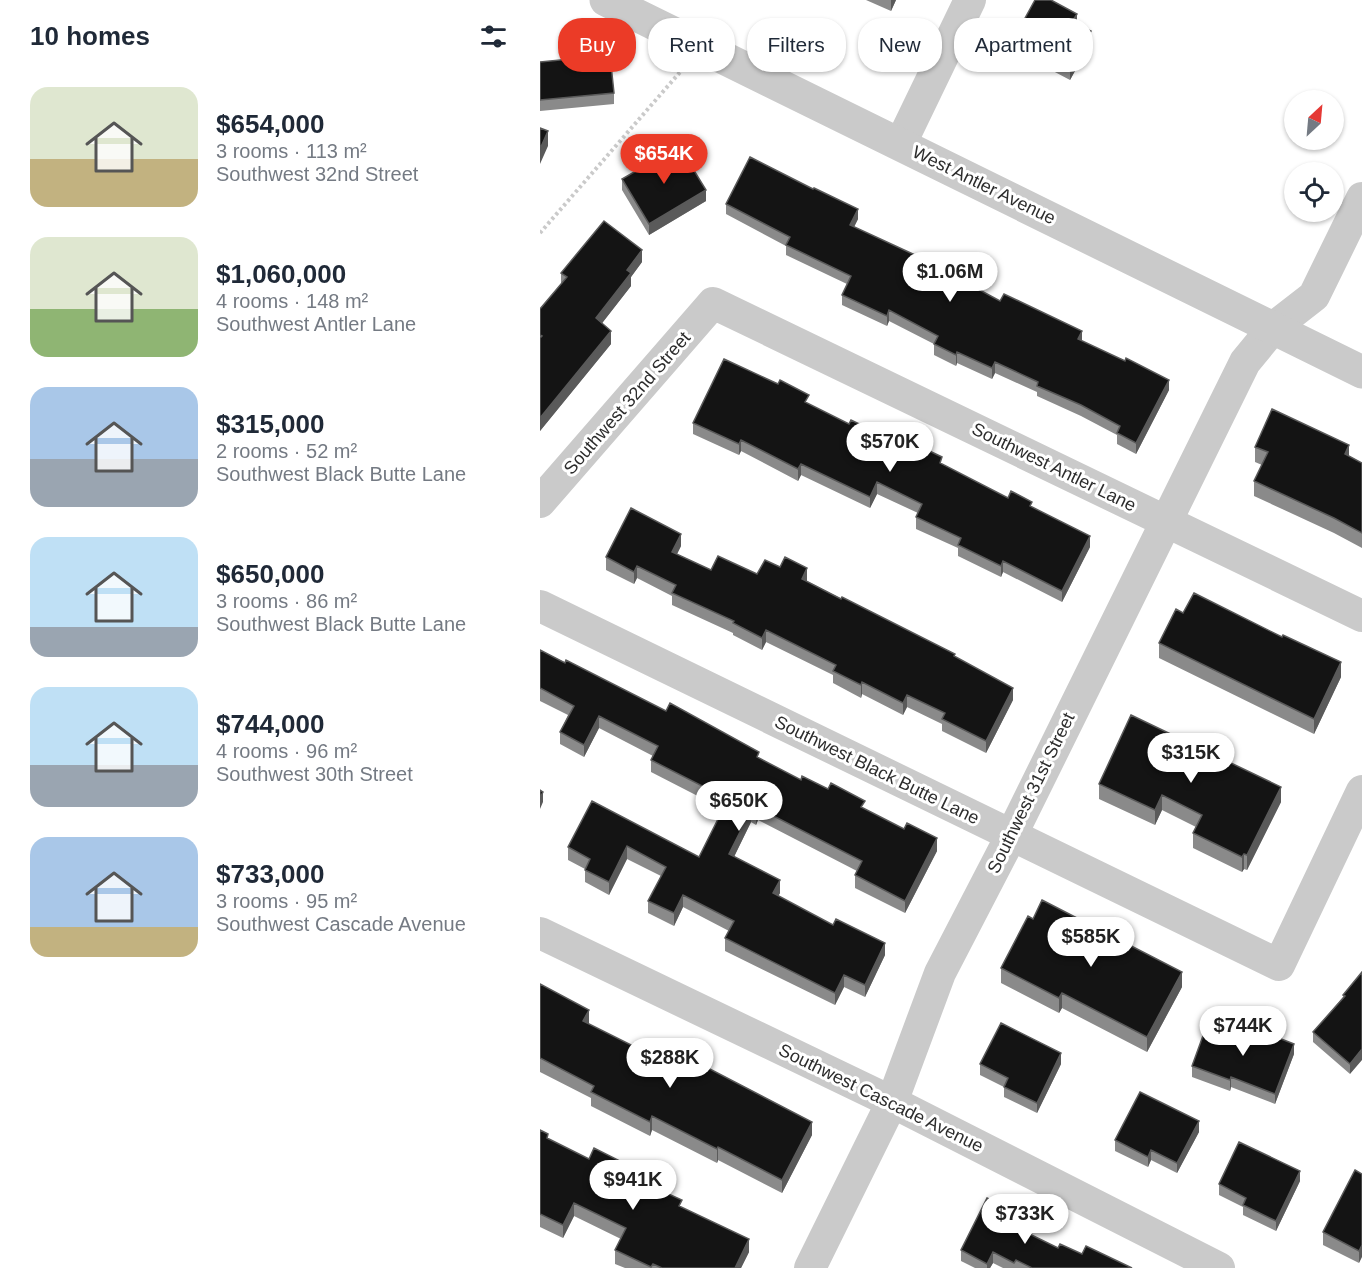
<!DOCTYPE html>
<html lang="en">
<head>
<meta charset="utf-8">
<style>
  :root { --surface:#fff; --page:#f2f2f3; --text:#1f2937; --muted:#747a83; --accent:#eb3b27 }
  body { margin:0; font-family:Arial,sans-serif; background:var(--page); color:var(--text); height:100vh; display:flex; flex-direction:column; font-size:22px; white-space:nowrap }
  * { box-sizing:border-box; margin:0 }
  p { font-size:20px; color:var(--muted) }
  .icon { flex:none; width:33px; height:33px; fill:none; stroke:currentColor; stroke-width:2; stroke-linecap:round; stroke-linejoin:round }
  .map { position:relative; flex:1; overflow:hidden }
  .panel { display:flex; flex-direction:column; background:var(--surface); width:540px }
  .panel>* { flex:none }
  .banner { position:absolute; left:18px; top:18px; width:570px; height:54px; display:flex; gap:12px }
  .needle { width:39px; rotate:26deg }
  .tools { position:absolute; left:744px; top:90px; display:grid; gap:12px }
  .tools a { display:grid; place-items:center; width:60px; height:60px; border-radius:50%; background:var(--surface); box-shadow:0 2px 4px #0004; font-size:30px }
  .price { position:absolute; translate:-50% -51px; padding:0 14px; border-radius:21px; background:#fff; color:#222; font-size:20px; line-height:39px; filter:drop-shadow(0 2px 3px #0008) }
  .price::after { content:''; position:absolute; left:50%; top:36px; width:18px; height:14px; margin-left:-9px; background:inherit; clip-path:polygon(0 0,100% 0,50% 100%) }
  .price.active { background:var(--accent); color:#fff }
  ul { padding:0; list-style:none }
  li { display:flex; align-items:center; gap:18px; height:150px; padding:0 30px }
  li span { display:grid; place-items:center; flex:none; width:168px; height:120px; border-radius:18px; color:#555 }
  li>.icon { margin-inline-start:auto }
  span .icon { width:72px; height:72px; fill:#fffc; stroke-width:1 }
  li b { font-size:26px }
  h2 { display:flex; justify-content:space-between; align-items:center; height:72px; padding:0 30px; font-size:26px }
  .chip { padding:0 21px; border-radius:24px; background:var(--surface); box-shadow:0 2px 4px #0004; font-size:21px; line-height:54px }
  .chip.active { background:var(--accent); color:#fff }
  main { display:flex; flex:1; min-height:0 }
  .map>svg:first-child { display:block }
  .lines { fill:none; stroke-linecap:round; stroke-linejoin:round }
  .path { stroke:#cacaca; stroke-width:4; stroke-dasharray:3 3; stroke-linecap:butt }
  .minor { stroke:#cacaca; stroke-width:32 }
  .tertiary { stroke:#cacaca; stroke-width:33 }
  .wall { fill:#8a8a8a }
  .shaded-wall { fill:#5a5a5a }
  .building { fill:#141414; stroke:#5a5a5a; stroke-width:1.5 }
  .labels { text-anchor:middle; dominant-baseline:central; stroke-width:6; stroke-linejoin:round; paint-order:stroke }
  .street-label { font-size:18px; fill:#2d2d2d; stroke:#fff }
</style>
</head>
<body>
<main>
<section class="panel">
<h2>10 homes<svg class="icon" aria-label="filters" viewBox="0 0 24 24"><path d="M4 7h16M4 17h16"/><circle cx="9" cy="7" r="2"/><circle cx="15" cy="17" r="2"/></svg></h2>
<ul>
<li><span style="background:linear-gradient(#dfe7d0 60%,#c2b280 0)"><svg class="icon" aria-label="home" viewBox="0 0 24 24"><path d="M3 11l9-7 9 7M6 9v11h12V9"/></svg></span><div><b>$654,000</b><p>3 rooms · 113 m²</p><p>Southwest 32nd Street</p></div></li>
<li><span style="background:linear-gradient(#dfe7d0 60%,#8fb573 0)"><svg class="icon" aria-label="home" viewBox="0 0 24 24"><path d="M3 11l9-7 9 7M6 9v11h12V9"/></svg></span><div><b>$1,060,000</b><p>4 rooms · 148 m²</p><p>Southwest Antler Lane</p></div></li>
<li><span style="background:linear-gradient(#a9c7e8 60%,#9aa5b1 0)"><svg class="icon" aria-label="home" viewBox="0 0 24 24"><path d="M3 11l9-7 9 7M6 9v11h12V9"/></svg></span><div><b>$315,000</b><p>2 rooms · 52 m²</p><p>Southwest Black Butte Lane</p></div></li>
<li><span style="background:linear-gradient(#bfe0f5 75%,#9aa5b1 0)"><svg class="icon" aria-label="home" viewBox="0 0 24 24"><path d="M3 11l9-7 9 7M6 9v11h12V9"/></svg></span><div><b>$650,000</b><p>3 rooms · 86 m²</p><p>Southwest Black Butte Lane</p></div></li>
<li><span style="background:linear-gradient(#bfe0f5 65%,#9aa5b1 0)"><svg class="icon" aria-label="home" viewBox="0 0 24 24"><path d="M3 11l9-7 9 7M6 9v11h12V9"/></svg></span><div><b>$744,000</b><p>4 rooms · 96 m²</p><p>Southwest 30th Street</p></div></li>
<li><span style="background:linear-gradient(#a9c7e8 75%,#c2b280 0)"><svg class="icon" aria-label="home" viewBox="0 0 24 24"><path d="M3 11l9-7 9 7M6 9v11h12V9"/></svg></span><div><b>$733,000</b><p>3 rooms · 95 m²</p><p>Southwest Cascade Avenue</p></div></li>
</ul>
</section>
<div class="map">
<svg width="822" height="1268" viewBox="0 0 822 1268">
  <rect width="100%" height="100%" fill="#fff"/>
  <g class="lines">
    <path class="path" d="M0,233L141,71"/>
    <path class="minor" d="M361,143L430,0
      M0,502L173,303L822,616
      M0,606L739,965L822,791
      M0,933L352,1102L679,1268
      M270,1268L352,1102L400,973L471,836L705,362L733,328L774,296L822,198"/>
    <path class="tertiary" d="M66,0L822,372"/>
  </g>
  <path class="wall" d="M326,0H356L351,11Z
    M537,24L551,42L530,80L473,50V40Z
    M0,62L74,93V104L0,111Z
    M82,179L166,201L109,235L82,190Z
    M273,189L318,219L314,227L460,301L542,341L629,390L596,454L577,444V435L541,416L497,396V392L455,373L452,379L417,363L416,366L394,355V344L349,321L347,326L302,305V295L307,284L246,255V246L186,214V204Z
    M102,262L91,277V286L62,323L71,344L0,431V309L21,284V273Z
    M269,404L309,424L402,465L468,498L492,507L550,547L522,602L463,572L461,577L418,556V548L376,529V517L378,513L337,494L330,508L261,475L258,481L201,451L199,455L153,434V423Z
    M715,447L809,456L822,463V548L794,533L714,496V481L722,465L715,462Z
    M141,546L137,554L171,570L217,574L267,581L415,657L473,700L446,753L402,731V724L367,707L363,715L322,694L321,698L293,683V675L226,642L222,650L193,635V633L132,605V596L97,578L94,584L66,570V557Z
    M643,613L742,637L801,677L774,734L619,658V643Z
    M0,650L261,780L325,809L397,851L365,913L315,888V875L317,871L218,820L216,825L211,822L194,857L240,893L238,896L345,955L325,997L304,987L295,1005L185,951V938L189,931L143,907L134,926L108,913V901L121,876L87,859L69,895L45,882V869L28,860V847L52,801L159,857L183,809L111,772V760L113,756L59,728L44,757L20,744V732L28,715L0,701Z
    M559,784L741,802L707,870L704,869L702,872L653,848V833L656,827L622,810L615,825L559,799Z
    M461,968L642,987L607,1052L522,1008L519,1013L461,983Z
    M822,972L810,1074L773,1042V1032L803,997V995Z
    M0,984L49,1024L272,1135L242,1193L178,1160L177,1163L112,1130L110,1136L51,1106V1098L0,1072Z
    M754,1054L735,1104L691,1087L690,1091L652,1077V1066Z
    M440,1064H521L497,1113L464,1097V1087L440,1075Z
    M0,1130L8,1139L49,1159L80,1172L142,1208L209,1252L201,1268H85L75,1264V1250L81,1239L34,1216L23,1238L0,1227Z
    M659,1132L637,1173L611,1160L608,1167L575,1151V1140Z
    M822,1174L819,1263L783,1245V1232Z
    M760,1181L736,1231L703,1215V1207L679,1195V1184Z
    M473,1221L472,1225L518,1248L592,1268H463L453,1263L450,1268H435L421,1261V1250Z"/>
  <path class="shaded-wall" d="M351,0H356L351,11Z
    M537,14V24L532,22Z
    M551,31V42L530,80V70Z
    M8,131V146L0,164V149Z
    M166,190V201L109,235V224Z
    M318,209V219L310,235V225Z
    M102,250V262L91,277V286L56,331V318L87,270Z
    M349,310V321L347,326V316Z
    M71,331V344L0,431V418Z
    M542,331V342L538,339Z
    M417,352V363L416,366V355Z
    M455,362V373L452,379V368Z
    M629,380V390L596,454V443Z
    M201,440V451L199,455V444Z
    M809,445V460L805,454Z
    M261,464V475L258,481V469Z
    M337,482V494L330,508V497Z
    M141,534V546L132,564V552Z
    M550,536V547L522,602V591Z
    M463,561V572L461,577V566Z
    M97,566V578L94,584V572Z
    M267,568V581L262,591V579Z
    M226,630V642L222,650V638Z
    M801,662V677L774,734V719Z
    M322,682V694L321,698V685Z
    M473,688V700L446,753V741Z
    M367,695V707L363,715V703Z
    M59,716V728L44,757V745Z
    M741,787V802L707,870V855Z
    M3,792V802L0,809V798Z
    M622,795V810L615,825V810Z
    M218,808V820L216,825V812Z
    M211,810V822L189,867V854Z
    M397,838V851L365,913V901Z
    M87,846V859L69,895V882Z
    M704,854V869L702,872V857Z
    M240,880V893L233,906V893Z
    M143,895V907L134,926V913Z
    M345,943V955L325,997V985Z
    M642,972V987L607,1052V1037Z
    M304,975V987L295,1005V993Z
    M522,993V1008L519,1013V998Z
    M49,1010V1023L43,1035V1021Z
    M754,1044V1054L735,1104V1094Z
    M822,1049V1060L810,1074V1064Z
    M521,1053V1064L497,1113V1103Z
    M691,1077V1087L690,1091V1080Z
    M112,1116V1130L110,1136V1122Z
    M659,1121V1132L637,1173V1163Z
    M272,1122V1135L242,1193V1180Z
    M178,1147V1160L177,1163V1149Z
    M611,1150V1160L608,1167V1157Z
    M80,1161V1174L76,1170Z
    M760,1171V1181L736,1231V1221Z
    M34,1203V1216L23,1238V1225Z
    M473,1211V1221L467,1233V1223Z
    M209,1239V1252L201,1268H195Z
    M822,1245V1257L819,1263V1251Z
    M453,1252V1263L450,1268H447V1264Z"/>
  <path class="building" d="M495,0H511L537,14L532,22L551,31L530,70L473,40Z
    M70,55L74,93L0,100V62Z
    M0,128L8,131L0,149Z
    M139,146L166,190L109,224L82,179Z
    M210,157L273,189L274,188L318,209L310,225L375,255L460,301L464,294L542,331L538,339L585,361L586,358L629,380L596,443L577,433L580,426L541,405L497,386L498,382L455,362L452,368L417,352L416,355L394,344L398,336L349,310L347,316L302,295L311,276L246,245L250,237L186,204Z
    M64,221L102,250L87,270L91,273L56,318L71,331L0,418V338L2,336L0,335V309L27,277L21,273Z
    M184,359L238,384L240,380L269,395L265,402L309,424L311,420L338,433L341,428L402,457L400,463L468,498L471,491L492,502L490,506L550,536L522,591L463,561L461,566L418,545L421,538L376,517L382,504L337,482L330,497L261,464L258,469L201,440L199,444L153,423Z
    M732,409L809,445L805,454L822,463V533L794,518L714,481L728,452L715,447Z
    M91,508L141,534L132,552L171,570L178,556L217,574L225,560L240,567L245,557L267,568L262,579L301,599L302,597L415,654L414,656L473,688L446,741L402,719L405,713L367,695L363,703L322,682L321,685L293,671L296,665L226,630L222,638L193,623L194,621L132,593L136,585L97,566L94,572L66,557Z
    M654,593L742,637L743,635L801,662L774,719L619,643L636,609L643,613Z
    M0,650L25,663L26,660L126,711L130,703L219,752L217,757L261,780L262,776L288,789L291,783L325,801L321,807L364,829L367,823L397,838L365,901L315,875L322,861L218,808L216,812L211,810L189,854L240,880L233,893L293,925L296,919L345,943L325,985L304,975L295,993L185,938L194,921L143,895L134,913L108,901L126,867L87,846L69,882L45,870L50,859L28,847L52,801L159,857L188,799L111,760L118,746L59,716L44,745L20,732L34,706L0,688Z
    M591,715L741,787L707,855L704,854L702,857L653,833L662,815L622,795L615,810L559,784Z
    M0,790L3,792L0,798Z
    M502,900L642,972L607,1037L522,993L519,998L461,968L488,916L493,919Z
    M822,972V1049L810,1064L773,1032L805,996L803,995Z
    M0,984L49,1010L43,1021L109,1054L116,1041L272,1122L242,1180L178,1147L177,1149L112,1116L110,1122L51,1092L54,1086L0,1058Z
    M668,1022L728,1043L731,1035L754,1044L735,1094L691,1077L690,1080L652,1066Z
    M461,1023L521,1053L497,1103L464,1087L468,1078L440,1064Z
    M600,1092L659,1121L637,1163L611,1150L608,1157L575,1140Z
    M0,1130L8,1134L7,1138L49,1159L54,1148L80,1161L76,1170L142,1200L139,1206L209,1239L195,1268H122L113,1264L111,1267L75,1250L86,1228L34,1203L23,1225L0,1214Z
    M699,1142L760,1171L736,1221L703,1205L706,1198L679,1184Z
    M815,1170L822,1174V1245L819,1251L783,1232Z
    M447,1198L473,1211L467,1223L518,1248L520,1244L542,1254L546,1246L592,1268H492L476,1260L474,1263L453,1252L447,1264L421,1250Z"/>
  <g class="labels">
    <g class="street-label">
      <text transform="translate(444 185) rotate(26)">West Antler Avenue</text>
      <text transform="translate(87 403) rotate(-49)">Southwest 32nd Street</text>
      <text transform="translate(514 467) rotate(26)">Southwest Antler Lane</text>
      <text transform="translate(337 770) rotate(26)">Southwest Black Butte Lane</text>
      <text transform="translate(491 793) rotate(-64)">Southwest 31st Street</text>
      <text transform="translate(341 1098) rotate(26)">Southwest Cascade Avenue</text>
    </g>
  </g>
</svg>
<div class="tools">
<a><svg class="needle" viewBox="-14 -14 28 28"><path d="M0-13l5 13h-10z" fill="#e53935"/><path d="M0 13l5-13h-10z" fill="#747a83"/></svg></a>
<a><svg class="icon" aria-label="locate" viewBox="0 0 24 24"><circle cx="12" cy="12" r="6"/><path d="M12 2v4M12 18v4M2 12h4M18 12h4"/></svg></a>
</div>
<b class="price active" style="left:124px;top:185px">$654K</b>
<b class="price" style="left:410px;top:303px">$1.06M</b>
<b class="price" style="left:350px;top:473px">$570K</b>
<b class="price" style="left:651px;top:784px">$315K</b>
<b class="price" style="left:199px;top:832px">$650K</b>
<b class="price" style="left:551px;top:968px">$585K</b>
<b class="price" style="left:703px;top:1057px">$744K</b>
<b class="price" style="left:130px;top:1089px">$288K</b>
<b class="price" style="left:93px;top:1211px">$941K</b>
<b class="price" style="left:485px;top:1245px">$733K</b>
<div class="banner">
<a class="chip active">Buy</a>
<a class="chip">Rent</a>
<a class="chip">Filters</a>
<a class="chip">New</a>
<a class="chip">Apartment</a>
</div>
</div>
</main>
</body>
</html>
